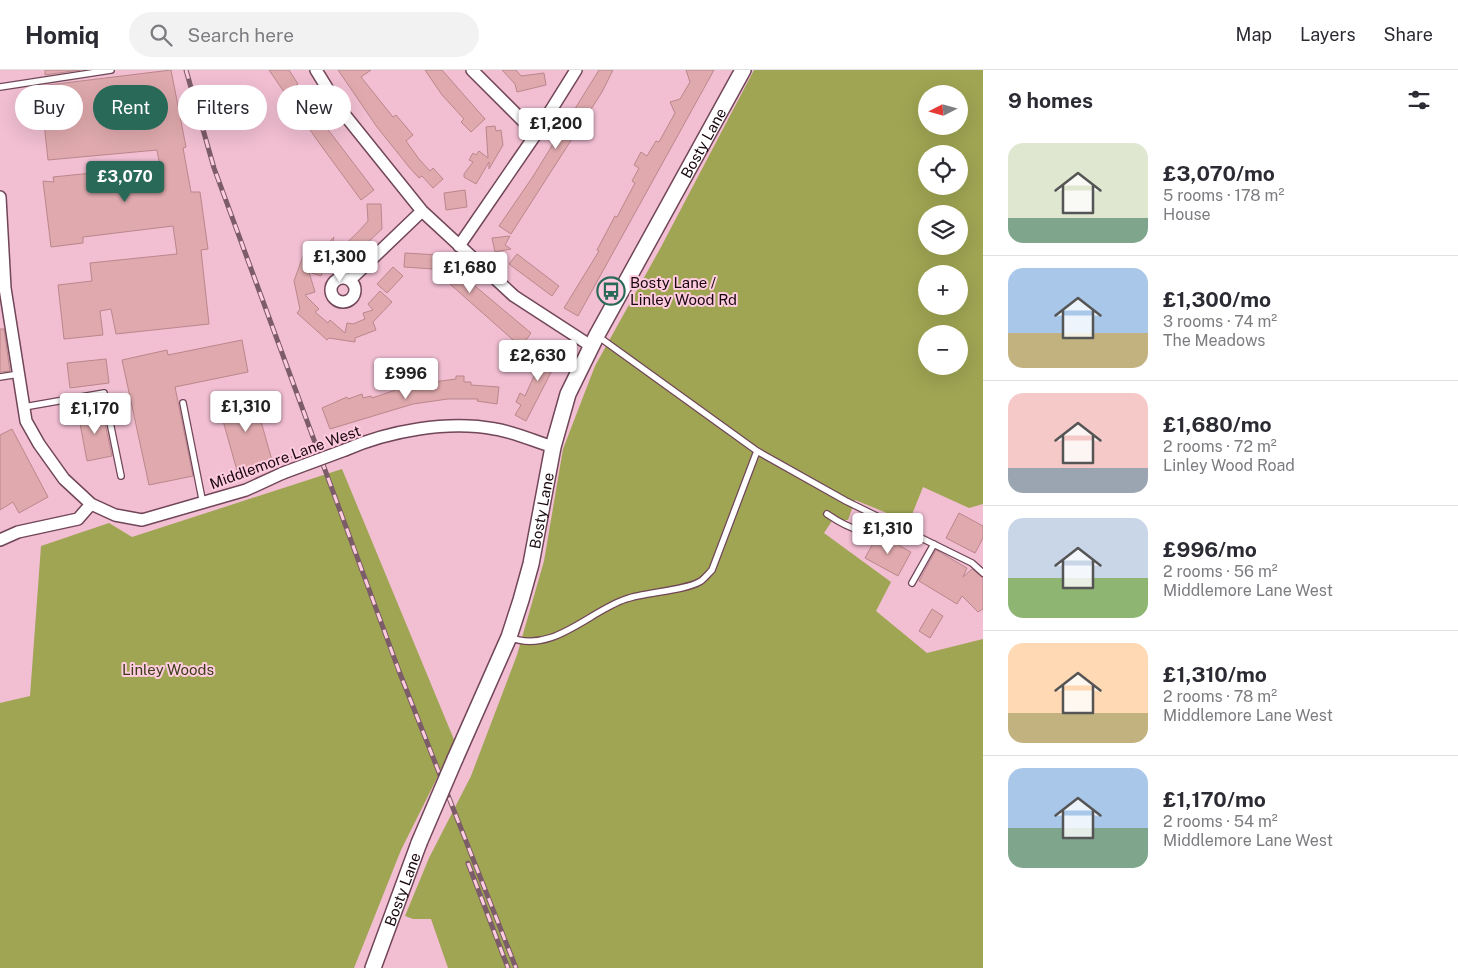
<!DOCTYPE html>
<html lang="en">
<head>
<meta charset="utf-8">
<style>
  :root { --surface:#fff; --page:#f2f2f3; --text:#2b2b33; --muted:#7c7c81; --line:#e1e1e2; --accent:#286958 }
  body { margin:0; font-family:"Public Sans",sans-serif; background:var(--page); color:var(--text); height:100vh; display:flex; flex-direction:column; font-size:19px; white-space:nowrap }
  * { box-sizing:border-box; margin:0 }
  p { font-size:16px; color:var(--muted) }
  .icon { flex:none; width:28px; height:28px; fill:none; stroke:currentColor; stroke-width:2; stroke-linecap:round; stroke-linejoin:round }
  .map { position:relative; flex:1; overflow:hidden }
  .side { display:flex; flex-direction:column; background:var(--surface); width:475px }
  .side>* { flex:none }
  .guide { position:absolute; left:15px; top:15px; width:475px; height:45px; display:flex; gap:10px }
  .needle { width:32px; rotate:264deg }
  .tools { position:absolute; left:918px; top:15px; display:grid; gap:10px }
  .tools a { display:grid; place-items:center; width:50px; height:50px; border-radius:50%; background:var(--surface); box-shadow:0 5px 20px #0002; font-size:25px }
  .price { position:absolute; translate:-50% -42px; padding:0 11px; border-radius:5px; background:#fff; color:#222; font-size:16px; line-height:32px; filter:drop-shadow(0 1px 2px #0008) }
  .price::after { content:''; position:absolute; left:50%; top:30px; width:15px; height:11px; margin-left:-8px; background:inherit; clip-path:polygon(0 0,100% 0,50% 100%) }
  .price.active { background:var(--accent); color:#fff }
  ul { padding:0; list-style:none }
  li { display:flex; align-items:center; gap:15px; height:125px; padding:0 25px }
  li+li { border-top:1px solid var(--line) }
  li span { display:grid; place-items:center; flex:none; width:140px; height:100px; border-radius:15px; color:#555 }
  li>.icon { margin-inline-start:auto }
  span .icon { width:60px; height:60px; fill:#fffc; stroke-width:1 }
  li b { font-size:21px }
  h2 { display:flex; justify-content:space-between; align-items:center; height:60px; padding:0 25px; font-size:21px }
  .tag { padding:0 18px; border-radius:22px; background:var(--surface); box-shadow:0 5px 20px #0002; font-size:18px; line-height:45px }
  .tag.active { background:var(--accent); color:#fff }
  header { display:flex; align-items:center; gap:30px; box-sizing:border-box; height:70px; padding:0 25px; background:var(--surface); border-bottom:1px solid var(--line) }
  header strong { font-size:24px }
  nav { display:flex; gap:28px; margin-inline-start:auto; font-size:18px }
  .search { width:350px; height:45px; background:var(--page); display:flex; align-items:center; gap:12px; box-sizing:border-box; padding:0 18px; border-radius:28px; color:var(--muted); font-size:19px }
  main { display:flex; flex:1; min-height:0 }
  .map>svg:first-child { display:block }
  .green { fill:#9fa552; fill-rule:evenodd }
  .building { fill:#dfa9ad; stroke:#bb878c }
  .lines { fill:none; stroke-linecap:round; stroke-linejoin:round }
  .lane-casing { stroke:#714658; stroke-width:8 }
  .street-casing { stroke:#714658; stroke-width:14 }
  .secondary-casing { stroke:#714658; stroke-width:18 }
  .lane { stroke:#fff; stroke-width:5.5 }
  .street { stroke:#fff; stroke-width:11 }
  .secondary { stroke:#fff; stroke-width:15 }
  .rail-casing { stroke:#7c5c69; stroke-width:5 }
  .rail { stroke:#ffcbdf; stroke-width:3; stroke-dasharray:9; stroke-linecap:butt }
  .street-bridge-casing { stroke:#714658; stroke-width:14; stroke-linecap:butt }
  .secondary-bridge-casing { stroke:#714658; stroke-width:18; stroke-linecap:butt }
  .path-bridge { stroke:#a27c8b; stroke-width:2; stroke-dasharray:1 4; stroke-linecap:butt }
  .street-bridge { stroke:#fff; stroke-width:11 }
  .secondary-bridge { stroke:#fff; stroke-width:15 }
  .labels { text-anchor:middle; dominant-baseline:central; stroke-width:4; stroke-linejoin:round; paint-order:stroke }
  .street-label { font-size:15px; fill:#19080f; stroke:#ffcbdf }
  .poi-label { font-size:15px; fill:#19080f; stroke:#ffcbdf; text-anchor:start }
  .park-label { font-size:15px; fill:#3b3e19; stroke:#ffcbdf }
</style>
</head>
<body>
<header>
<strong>Homiq</strong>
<div class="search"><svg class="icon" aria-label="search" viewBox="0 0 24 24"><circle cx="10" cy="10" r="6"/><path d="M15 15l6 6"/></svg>Search here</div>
<nav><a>Map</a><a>Layers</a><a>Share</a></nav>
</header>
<main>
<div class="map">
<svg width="983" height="898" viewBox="0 0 983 898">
  <rect width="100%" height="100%" fill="#f1bed2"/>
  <path class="green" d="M754,0H983V434L969,438L923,417L909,452L855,430L848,450L832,451L824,463L891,512L876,541L927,583L983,569V898H448L431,849H413L405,846L429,788L471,706L517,585L544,491L563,379L595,296L661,177ZM926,24H959V56H926ZM926,84H959V116H926ZM926,144H959V176H926ZM926,204H959V236H926ZM926,264H959V296H926Z
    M342,399L455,672L401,780L354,898H0V633L30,626L41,476L109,453L132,467Z"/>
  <path class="building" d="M45,0H80L45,5Z
    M171,0L186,77L183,78L191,122H200L208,179L201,180L209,254L116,264L111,239L100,241L103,265L64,269L58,215L92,211L90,193L177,184L173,156L83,167V173L51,177L43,111L54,112L53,107L160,96L157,80L48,90L40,16Z
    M269,0H289L298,14L296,15L313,40L374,120L361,130L317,70Z
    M338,0H371L361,7L393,47L396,45L413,65L406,71L419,89L430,101L433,98L443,109L433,118L422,106L419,108L409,97L377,57Z
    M425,0H442L485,49L471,62L461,52L464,49L442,25Z
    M502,0H516L521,6L544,3L546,15L517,22L515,14Z
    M599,0H613L602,22L511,164L499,156L532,108Z
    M686,0H714L578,246L564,238L599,181L597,180L615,146L617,147L635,113L632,111L639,98L634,95L641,82L647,86L656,71L659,72L675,43L670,32L680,29L690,12Z
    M495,56L496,61L501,60L503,75L489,99V92L476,114L464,107V104L473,92L469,90L473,83L476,85L479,81L488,88L486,57Z
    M465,120L467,137L446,140L444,123Z
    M367,134H381L382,159L349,190L346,186L336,196L328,187L321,206L309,202L315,222L305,225L319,239L315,242L328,253L330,250L345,263L347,253L353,254L365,249L363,243L373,240L368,234L380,221L392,232L373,252L376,260L355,268V272L329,268L327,270L297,243L300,239L294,211L304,183L308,193L334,167L332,175L338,181L358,162L368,151Z
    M510,166L505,175L511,179L495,182L492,168Z
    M405,183L438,185L531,263L521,277L433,199L404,197Z
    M517,184L559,216L552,226L509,194Z
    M393,197L403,206L387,223L377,214Z
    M0,259H4L10,301L0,302Z
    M242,270L248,302L175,317L193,406L149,415L122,290L167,280L168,285Z
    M553,272L560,275L557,281L561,283L526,351L515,345L521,335L516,332L520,323L525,326L548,275L551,277Z
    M106,289L109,313L70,318L67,293Z
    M456,306H464V312H471V315L499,317L497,334L477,331L478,329H448L413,334L330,359L322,338L347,327L348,329L362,324L363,328L371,326L372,328L410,315L456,309Z
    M253,323L273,394L238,404L218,333Z
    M102,339L112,386L87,391L78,343Z
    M12,359L48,427L19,443L13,432L0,440V365Z
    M959,443L983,456V468L975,483L946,468Z
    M880,465L911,482L898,506L865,488L877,466Z
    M936,480L967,498L963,507L972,499L983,508V539L978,542L962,526L957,534L919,511Z
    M932,539L943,546L930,568L919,561Z"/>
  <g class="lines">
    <g class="lane-casing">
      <path id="lane" d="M0,17L111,0
        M599,267L757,381L846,431L972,493L983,503
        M0,307L19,304
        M183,333L203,434
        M24,337L104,323L121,406
        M827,444C852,461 868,467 898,456
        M912,513L934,474
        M509,567C552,585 589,541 626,529C645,522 685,521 701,511C705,508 709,503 712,500L757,381"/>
    </g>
    <g class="street-casing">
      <path id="street" d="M316,0L340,39L422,141L514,226L591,276
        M472,0L536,64
        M0,127L5,218L26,351L39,374L64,409L91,434L115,445L142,450L246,420L283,403
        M459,176L536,64L576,0
        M331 220a12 12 0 1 1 24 0a12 12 0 1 1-24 0Z
        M350,210L422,141
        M345,380C388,361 448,350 495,359C514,362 534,371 553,377
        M0,470L18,462L78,449L91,434"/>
    </g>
    <g class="secondary-casing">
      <g id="secondary">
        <path id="s1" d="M455,689L509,567L521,530L531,494L553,377L568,324L597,265L743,0"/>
        <path id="s2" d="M373,898L419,773"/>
      </g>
    </g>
    <use href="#lane" class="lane"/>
    <use href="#street" class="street"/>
    <use href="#secondary" class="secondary"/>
    <g class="rail-casing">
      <path id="rail" d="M186,0L214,98L399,601L516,898
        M468,793L508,898"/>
    </g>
    <use href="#rail" class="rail"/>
    <g class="street-bridge-casing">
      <path id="street-bridge" d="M283,403L345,380"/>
    </g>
    <g class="secondary-bridge-casing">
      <path id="secondary-bridge" d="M419,773L455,689"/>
    </g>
    <path class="path-bridge" d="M277,392L307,382"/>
    <use href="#street-bridge" class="street-bridge"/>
    <use href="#secondary-bridge" class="secondary-bridge"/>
  </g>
  <defs>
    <g id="bus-ring" transform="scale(1.4375)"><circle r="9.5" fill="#ffcbdf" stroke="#286958" stroke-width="1.5"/><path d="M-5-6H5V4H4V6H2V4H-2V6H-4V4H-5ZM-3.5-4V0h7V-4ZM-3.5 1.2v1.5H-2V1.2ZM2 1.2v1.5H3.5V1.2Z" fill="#286958"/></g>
  </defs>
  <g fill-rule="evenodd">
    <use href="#bus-ring" x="611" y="221"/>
  </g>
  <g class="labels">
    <g class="street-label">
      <text stroke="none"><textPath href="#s1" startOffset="669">Bosty Lane</textPath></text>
      <text transform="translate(285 387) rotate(-20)">Middlemore Lane West</text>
      <text stroke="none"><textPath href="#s1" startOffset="264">Bosty Lane</textPath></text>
      <text stroke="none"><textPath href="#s2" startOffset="84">Bosty Lane</textPath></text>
    </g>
    <g class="poi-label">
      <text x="630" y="212">Bosty Lane /<tspan x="630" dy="17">Linley Wood Rd</tspan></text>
    </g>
    <g class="park-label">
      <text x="168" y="599">Linley Woods</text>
    </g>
  </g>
</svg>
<div class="tools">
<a><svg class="needle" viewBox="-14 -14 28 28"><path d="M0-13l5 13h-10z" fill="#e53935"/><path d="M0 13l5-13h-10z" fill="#7c7c81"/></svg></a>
<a><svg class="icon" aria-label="locate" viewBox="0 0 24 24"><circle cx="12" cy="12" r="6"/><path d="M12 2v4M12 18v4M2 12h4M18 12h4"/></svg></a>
<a><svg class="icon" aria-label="layers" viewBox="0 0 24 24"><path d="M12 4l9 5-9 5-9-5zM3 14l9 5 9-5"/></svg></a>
<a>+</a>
<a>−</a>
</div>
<b class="price" style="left:556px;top:80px">£1,200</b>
<b class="price active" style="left:125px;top:133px">£3,070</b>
<b class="price" style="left:340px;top:213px">£1,300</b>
<b class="price" style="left:470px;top:224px">£1,680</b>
<b class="price" style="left:538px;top:312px">£2,630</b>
<b class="price" style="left:406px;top:330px">£996</b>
<b class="price" style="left:246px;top:363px">£1,310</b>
<b class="price" style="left:95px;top:365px">£1,170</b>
<b class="price" style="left:888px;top:485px">£1,310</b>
<div class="guide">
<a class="tag">Buy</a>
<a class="tag active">Rent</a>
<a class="tag">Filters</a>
<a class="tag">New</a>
</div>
</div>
<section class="side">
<h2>9 homes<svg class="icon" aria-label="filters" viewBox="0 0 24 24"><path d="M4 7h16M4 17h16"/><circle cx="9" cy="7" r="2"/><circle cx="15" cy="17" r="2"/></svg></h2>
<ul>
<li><span style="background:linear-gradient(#dfe7d0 75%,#7fa58c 0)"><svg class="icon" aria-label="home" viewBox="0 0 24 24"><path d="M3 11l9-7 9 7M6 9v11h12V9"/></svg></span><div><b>£3,070/mo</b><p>5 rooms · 178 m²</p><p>House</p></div></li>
<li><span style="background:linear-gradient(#a9c7e8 65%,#c2b280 0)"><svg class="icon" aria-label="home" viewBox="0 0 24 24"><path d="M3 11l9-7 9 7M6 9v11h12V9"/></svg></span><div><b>£1,300/mo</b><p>3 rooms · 74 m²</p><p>The Meadows</p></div></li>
<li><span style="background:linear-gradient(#f6c9c9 75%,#9aa5b1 0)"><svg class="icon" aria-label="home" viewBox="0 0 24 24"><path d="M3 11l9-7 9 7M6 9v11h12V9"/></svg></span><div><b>£1,680/mo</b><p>2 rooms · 72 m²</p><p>Linley Wood Road</p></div></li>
<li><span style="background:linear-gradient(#c9d6e8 60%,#8fb573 0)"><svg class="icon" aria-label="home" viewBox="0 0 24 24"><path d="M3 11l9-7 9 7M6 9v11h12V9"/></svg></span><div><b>£996/mo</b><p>2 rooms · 56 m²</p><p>Middlemore Lane West</p></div></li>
<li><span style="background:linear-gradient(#ffd9b3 70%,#c2b280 0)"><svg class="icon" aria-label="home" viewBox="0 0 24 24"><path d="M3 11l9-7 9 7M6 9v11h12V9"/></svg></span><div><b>£1,310/mo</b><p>2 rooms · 78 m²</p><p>Middlemore Lane West</p></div></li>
<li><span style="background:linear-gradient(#a9c7e8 60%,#7fa58c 0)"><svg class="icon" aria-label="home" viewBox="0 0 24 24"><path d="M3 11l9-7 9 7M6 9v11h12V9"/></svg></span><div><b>£1,170/mo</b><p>2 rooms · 54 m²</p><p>Middlemore Lane West</p></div></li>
</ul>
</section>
</main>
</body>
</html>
